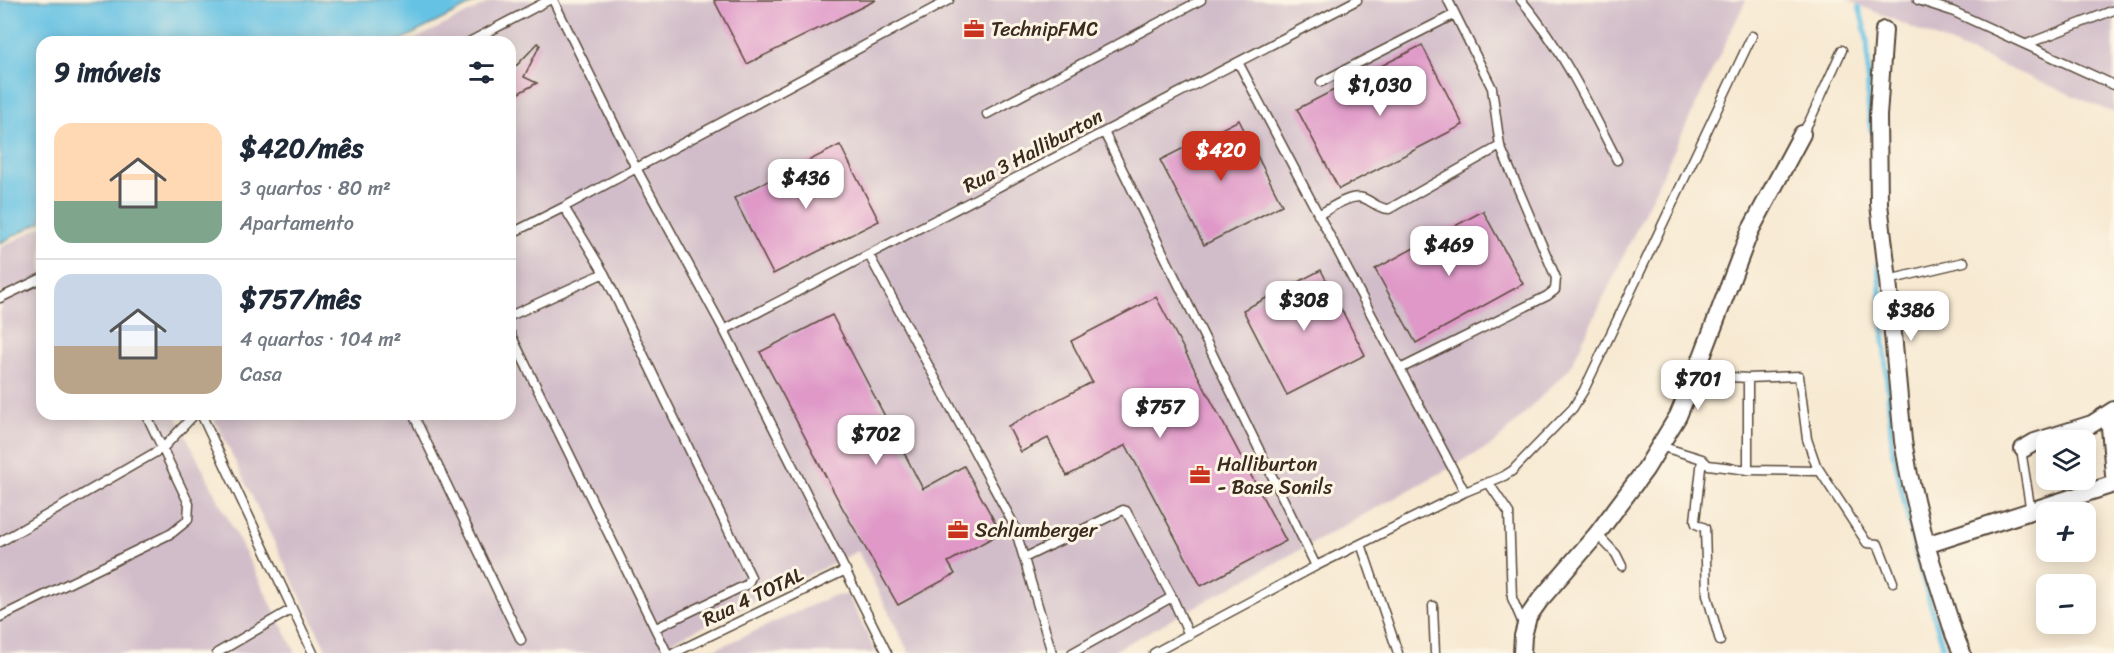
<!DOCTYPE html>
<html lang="pt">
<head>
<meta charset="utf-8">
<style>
  :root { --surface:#fff; --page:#f6f6f7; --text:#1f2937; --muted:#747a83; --line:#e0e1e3; --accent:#c8321e }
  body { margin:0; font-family:Sriracha,sans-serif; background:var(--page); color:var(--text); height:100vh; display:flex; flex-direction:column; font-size:22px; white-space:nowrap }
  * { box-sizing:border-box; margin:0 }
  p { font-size:20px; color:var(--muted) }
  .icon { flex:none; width:33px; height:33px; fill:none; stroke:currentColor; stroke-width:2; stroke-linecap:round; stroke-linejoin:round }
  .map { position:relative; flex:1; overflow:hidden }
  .side { position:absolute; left:36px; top:36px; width:480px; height:384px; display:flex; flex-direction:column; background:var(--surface); border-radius:18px; box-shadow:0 3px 15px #0003 }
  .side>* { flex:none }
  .controls { position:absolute; left:2036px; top:430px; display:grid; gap:12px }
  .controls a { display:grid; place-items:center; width:60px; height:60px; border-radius:12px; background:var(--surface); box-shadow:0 3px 15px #0003; font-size:30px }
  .price { position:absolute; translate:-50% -51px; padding:0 14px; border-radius:12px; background:#fff; color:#222; font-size:20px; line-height:39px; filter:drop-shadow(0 2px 3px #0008) }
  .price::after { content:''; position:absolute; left:50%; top:36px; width:18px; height:14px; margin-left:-9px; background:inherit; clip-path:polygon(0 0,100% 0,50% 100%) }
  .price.on { background:var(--accent); color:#fff }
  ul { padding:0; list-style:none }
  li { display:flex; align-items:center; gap:18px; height:150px; padding:0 18px }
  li+li { border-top:2px solid var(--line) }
  li span { display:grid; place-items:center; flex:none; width:168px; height:120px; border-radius:18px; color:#555 }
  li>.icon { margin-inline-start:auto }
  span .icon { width:72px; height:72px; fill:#fffc; stroke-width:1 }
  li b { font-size:26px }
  h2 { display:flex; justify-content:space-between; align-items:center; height:72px; padding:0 18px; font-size:26px }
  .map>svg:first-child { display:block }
  .industrial { fill:#d1bdc9 }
  .water { fill:#66c2e4; stroke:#507681; stroke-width:1.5 }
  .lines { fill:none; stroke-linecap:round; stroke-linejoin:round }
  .stream { stroke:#66c2e4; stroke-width:5 }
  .building { fill:#df98c8 }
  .service-casing { stroke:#574739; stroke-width:11 }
  .minor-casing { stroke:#574739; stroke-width:20 }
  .service { stroke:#fff; stroke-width:8 }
  .minor { stroke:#fff; stroke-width:16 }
  .labels { text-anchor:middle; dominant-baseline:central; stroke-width:6; stroke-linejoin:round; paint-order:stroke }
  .poi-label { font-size:20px; fill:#3b2a1e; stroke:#fcf5e5; text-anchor:start }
  .street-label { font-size:20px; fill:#3b2a1e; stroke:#fcf5e5 }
</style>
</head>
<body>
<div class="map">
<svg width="2114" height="653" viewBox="0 0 2114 653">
  <rect width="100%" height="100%" fill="#fcf5e5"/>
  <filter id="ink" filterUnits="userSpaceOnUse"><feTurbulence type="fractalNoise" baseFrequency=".0167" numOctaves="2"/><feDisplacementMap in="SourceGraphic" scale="12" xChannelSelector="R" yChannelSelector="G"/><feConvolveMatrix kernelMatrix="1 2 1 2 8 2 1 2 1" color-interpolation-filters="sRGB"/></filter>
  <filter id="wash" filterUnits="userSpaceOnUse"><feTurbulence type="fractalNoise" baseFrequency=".008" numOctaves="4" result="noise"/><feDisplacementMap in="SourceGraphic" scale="24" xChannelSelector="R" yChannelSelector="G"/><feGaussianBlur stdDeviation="1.35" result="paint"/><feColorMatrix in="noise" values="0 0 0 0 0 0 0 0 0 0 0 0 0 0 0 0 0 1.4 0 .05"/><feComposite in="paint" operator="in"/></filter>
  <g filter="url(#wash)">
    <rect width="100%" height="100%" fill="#f7e9d2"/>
    <path class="industrial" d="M494,0H1746L1570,368L1494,444L1110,653H909L858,551L648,653H328L212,414H510V42H410Z
      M1847,0H2114V113Z
      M42,226V414H175L296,653H0V248Z
      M848,595L876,653H707L832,596Z"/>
    <path class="water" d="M0,0H480L397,42H42V221L0,243Z"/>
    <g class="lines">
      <path class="stream" d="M1859,7C1862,18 1865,29 1867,40C1870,70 1865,101 1871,131
        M1878,263L1892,445L1916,556L1945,653"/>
    </g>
    <g id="blocks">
      <path class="building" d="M714,0H876L747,64Z
        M538,43L540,45L524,77L537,83L515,95L510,105V67L517,65Z
        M1422,45L1463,125L1339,189L1297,109Z
        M1239,120L1282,205L1204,245L1160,160Z
        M840,145L879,221L773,274L734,198Z
        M1483,211L1523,284L1416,343L1375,269Z
        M1321,270L1365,355L1287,395L1243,310Z
        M1156,297L1286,541L1201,586L1126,445L1067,476L1048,438L1021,452L1008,426L1092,382L1071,341Z
        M832,315L923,489L964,466L1001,533L948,562L955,574L898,605L842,507L760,352Z"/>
    </g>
  </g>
  <g filter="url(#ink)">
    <use href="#blocks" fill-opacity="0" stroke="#574739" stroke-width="1.5"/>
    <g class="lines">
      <g class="service-casing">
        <path id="service" d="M553,0L636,168L724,330L887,653
          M1521,0C1562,48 1589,105 1617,160
          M1918,0L1952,11L2114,85
          M469,42L549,0
          M2027,44L2114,10
          M1238,62L1465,492
          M1321,82L1455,14
          M987,114L1201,0
          M1104,132L1316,566
          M1802,134L1810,120L1842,50
          M564,207L604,273L751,577L748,584L656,628
          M1318,215C1330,209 1349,194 1363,198C1372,201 1378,209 1389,209L1500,146
          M510,234L564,207L949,0
          M869,255L1014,525L1052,653
          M1888,280L1964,262
          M0,298L42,278
          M510,316L604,273
          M724,330L1357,0
          M510,333L667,653
          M1400,369L1547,296L1555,290L1556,278L1500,146L1492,88L1448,0
          M1695,375L1748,378L1799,376L1807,439L1816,465L1867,543L1878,544L1893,582
          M1748,378V470
          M201,414L313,653
          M413,414L521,640
          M1660,446L1702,459L1708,465L1748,470L1819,471
          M2023,449L2022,456L2031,512
          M1702,459L1695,521L1696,524L1705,528L1707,595L1720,641
          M1488,482L1509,513L1512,598L1524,626
          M1597,534L1616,554L1622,566
          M0,542L163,448L195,414
          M1361,544L1398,653
          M1024,558L1123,510L1126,511L1172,597L1189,635
          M1433,606L1435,653
          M0,617L172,533L188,520L189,504L146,414
          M217,653L292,609
          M674,653L846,570
          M1072,653L1172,597
          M1154,653L1316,566L1465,492L1504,476L1512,471L1573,408L1584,390L1752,36"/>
      </g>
      <g class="minor-casing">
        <path id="minor" d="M1884,30L1878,116L1879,204L1888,280L1903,441L1909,475L1926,545L1954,634L1962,653
          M2109,415L2114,475
          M2023,449L2035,442L2092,424L2114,410
          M1926,545L2114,484
          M1522,653L1523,636L1528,617L1540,600L1597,534L1645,470L1678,416L1695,375L1750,231L1802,134"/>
      </g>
      <use href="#service" class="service"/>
      <use href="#minor" class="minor"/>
    </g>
  </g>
  <defs>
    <g id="office-bare" transform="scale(1.62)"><path d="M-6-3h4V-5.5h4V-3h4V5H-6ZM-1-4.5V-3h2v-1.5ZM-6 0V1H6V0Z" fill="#c8321e" stroke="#fcf5e5" stroke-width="2.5" paint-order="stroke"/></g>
  </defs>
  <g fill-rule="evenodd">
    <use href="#office-bare" x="974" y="29"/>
    <use href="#office-bare" x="1200" y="475"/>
    <use href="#office-bare" x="958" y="530"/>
  </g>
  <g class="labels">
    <g class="poi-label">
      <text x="991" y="29">TechnipFMC</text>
      <text x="1217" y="464">Halliburton<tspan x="1217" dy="23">- Base Sonils</tspan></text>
      <text x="975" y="530">Schlumberger</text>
    </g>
    <g class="street-label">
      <text transform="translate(1033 151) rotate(-28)">Rua 3 Halliburton</text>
      <text transform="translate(753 597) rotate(-26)">Rua 4 TOTAL</text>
    </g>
  </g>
</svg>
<div class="controls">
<a><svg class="icon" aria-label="layers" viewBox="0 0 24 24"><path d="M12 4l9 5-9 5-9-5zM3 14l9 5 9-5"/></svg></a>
<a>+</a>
<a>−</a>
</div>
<b class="price" style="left:1380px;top:117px">$1,030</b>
<b class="price on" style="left:1221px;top:182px">$420</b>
<b class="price" style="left:806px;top:210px">$436</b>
<b class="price" style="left:1449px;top:277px">$469</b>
<b class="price" style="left:1304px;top:332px">$308</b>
<b class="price" style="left:1911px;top:342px">$386</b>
<b class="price" style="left:1698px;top:411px">$701</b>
<b class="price" style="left:1160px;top:439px">$757</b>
<b class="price" style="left:876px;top:466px">$702</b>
<section class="side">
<h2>9 imóveis<svg class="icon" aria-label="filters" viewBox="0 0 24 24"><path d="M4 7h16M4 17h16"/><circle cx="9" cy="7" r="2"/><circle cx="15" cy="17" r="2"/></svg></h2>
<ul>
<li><span style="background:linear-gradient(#ffd9b3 65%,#7fa58c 0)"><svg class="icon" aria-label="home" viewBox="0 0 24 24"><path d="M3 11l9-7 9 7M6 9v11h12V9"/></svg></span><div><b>$420/mês</b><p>3 quartos · 80 m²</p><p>Apartamento</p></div></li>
<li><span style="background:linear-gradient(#c9d6e8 60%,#b9a48a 0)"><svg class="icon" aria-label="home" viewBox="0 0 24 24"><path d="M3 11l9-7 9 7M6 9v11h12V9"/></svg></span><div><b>$757/mês</b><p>4 quartos · 104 m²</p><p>Casa</p></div></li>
</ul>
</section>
</div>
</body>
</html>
